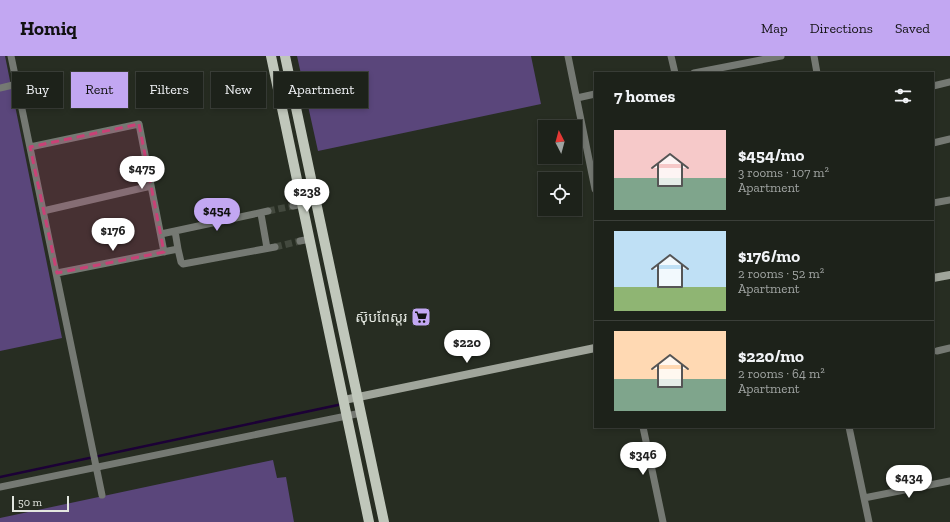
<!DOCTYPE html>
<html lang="en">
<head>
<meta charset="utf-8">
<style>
  :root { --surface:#1d221a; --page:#252a23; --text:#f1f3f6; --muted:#a0a4a2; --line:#3b3f39; --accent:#c2a7f2 }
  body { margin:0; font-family:"Zilla Slab","Noto Sans Khmer",serif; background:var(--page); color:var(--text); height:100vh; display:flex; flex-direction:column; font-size:15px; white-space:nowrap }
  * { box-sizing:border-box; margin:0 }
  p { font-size:13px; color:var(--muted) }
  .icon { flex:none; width:22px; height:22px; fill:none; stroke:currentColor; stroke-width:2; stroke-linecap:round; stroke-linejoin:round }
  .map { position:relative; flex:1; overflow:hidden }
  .sheet { position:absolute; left:594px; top:16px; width:340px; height:356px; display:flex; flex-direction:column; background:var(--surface); border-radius:0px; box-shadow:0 2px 6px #0003,0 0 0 1px var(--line) }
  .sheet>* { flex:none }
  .hud { position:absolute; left:12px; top:16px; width:380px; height:36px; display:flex; gap:8px }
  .needle { width:26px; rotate:354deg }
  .fabs { position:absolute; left:538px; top:64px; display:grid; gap:8px }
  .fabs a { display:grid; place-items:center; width:44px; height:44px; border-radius:0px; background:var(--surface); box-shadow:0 2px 6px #0003,0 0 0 1px var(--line); font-size:20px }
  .scale { position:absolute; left:12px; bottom:10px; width:57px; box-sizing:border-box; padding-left:4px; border:2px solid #e3e7e0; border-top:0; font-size:11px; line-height:14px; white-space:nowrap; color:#e3e7e0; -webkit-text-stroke:3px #272d22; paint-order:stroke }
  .price { position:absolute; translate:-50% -34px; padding:0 9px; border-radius:14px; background:#fff; color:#222; font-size:13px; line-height:26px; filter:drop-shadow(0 1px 2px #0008) }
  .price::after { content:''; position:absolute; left:50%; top:24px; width:12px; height:9px; margin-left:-6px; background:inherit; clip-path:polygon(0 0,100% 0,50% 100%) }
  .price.current { background:var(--accent); color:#111 }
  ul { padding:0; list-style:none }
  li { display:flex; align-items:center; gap:12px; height:100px; padding:0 20px }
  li+li { border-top:1px solid var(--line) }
  li span { display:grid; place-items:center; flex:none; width:112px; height:80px; border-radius:0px; color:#555 }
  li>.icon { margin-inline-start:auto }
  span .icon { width:48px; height:48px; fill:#fffc; stroke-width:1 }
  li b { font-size:17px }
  h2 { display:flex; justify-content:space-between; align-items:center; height:48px; padding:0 20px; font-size:17px }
  .tag { padding:0 14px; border-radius:0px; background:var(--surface); box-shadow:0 2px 6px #0003,0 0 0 1px var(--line); font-size:14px; line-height:36px }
  .tag.current { background:var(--accent); color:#111 }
  header { display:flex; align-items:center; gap:24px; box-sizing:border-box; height:56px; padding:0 20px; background:var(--accent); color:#111 }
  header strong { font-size:19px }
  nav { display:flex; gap:22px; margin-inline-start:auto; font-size:14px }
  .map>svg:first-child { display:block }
  .green { fill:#5a467b }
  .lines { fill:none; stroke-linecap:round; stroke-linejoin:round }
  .stream { stroke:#1c0136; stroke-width:2.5 }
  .street-tunnel { stroke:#43493e; stroke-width:7; stroke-dasharray:7 3.5; stroke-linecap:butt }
  .street { stroke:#757973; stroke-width:7 }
  .secondary { stroke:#a0a59b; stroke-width:8 }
  .primary { stroke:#c0c7bb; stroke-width:10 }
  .marked { fill:#c94176; fill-opacity:0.2; stroke:#c94176; stroke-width:3; stroke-dasharray:8 5; stroke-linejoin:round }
  .labels { text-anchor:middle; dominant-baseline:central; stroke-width:3; stroke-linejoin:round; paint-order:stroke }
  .poi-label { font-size:14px; fill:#e3e7e0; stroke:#272d22; text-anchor:end }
</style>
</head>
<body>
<header>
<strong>Homiq</strong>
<nav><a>Map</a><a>Directions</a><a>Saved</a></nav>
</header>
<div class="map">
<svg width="950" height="466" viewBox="0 0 950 466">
  <rect width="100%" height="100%" fill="#272d22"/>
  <path class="green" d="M0,0H5L62,282L0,295Z
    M297,0H531L541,48L318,95Z
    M273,404L277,422L286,421L294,466H0V462Z"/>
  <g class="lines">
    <path class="stream" d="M0,421L338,349"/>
    <path class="street-tunnel" d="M268,155L293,150
      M275,191L300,185"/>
    <path class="street" d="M11,0L102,439
      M568,0L595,133
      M671,0L675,17
      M814,0L817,17
      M694,17L781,0
      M933,30L950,26
      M0,32L17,28
      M577,42L595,38
      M21,45L59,37
      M933,87L950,83
      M30,91L139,68L164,196
      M933,147L950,144
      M293,150L316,145
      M43,155L151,130
      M261,158L267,192
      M175,175L178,193
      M161,178L268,155
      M300,185L310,183
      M57,217L178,193L181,206L183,208L275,191
      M937,295L950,292
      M643,371L663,466
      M849,371L869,466
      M0,431L361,357
      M864,442L950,425"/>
    <path class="secondary" d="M933,222L950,219
      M344,344L595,292"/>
    <path class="primary" d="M271,0L369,466
      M285,0L384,466"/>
  </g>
  <path class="marked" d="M139,68L164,196L57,217L30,91Z"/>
  <defs>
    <g id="supermarket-square" transform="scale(1)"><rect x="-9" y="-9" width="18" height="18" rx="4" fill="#c2a7f2" stroke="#272d22"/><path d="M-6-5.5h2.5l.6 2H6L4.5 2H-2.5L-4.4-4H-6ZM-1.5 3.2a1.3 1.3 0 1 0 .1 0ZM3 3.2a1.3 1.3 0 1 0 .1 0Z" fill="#111"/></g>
  </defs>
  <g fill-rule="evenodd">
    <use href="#supermarket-square" x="421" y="261"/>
  </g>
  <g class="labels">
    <g class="poi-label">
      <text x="407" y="261">ស៊ុបពែស្តរ</text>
    </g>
  </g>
</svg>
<div class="fabs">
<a><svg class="needle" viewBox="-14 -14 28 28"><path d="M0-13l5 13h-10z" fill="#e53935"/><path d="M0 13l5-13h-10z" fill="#a0a4a2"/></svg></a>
<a><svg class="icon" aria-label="locate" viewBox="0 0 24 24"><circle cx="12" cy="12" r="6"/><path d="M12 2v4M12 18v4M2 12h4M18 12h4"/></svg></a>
</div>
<div class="scale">50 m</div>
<b class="price" style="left:142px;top:134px">$475</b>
<b class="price" style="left:307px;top:157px">$238</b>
<b class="price current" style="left:217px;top:176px">$454</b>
<b class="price" style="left:113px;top:196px">$176</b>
<b class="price" style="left:467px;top:308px">$220</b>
<b class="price" style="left:643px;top:420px">$346</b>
<b class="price" style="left:909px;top:443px">$434</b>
<div class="hud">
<a class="tag">Buy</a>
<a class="tag current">Rent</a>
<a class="tag">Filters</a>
<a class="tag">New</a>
<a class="tag">Apartment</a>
</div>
<section class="sheet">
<h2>7 homes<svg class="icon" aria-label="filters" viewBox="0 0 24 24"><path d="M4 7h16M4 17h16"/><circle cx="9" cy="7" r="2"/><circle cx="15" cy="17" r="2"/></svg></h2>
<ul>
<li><span style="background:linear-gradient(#f6c9c9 60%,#7fa58c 0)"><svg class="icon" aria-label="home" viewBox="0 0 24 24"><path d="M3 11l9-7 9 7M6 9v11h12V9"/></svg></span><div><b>$454/mo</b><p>3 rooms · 107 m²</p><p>Apartment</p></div></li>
<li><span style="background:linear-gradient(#bfe0f5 70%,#8fb573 0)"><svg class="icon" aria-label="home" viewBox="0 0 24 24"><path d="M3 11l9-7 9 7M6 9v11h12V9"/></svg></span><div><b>$176/mo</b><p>2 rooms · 52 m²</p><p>Apartment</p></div></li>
<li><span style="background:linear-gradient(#ffd9b3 60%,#7fa58c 0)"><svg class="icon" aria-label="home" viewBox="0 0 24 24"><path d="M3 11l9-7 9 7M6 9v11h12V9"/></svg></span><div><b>$220/mo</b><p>2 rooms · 64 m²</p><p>Apartment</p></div></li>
</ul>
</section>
</div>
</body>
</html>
